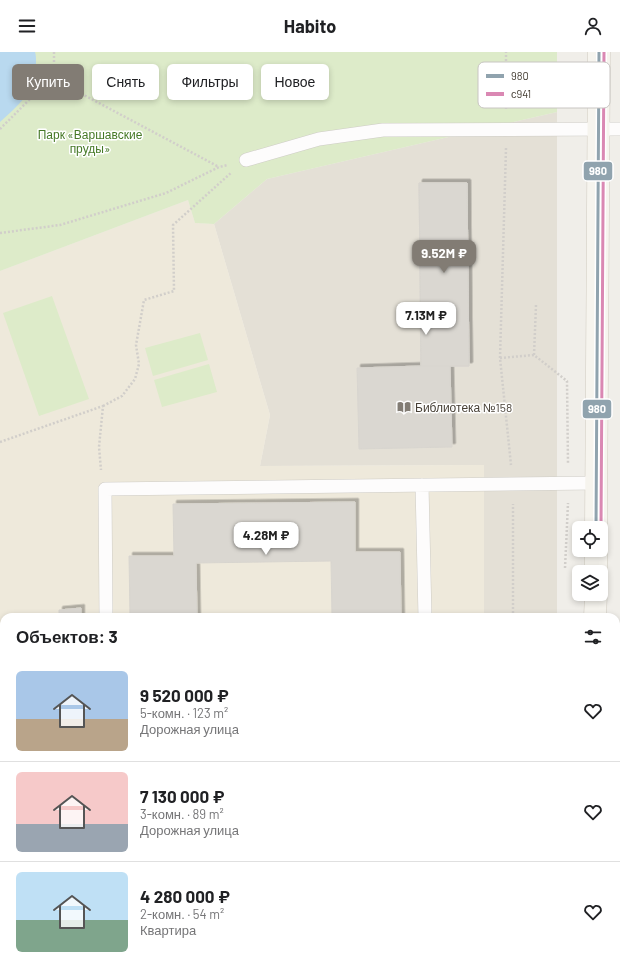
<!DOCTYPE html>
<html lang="ru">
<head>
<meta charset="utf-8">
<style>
  :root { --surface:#fff; --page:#f2f2f2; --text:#202124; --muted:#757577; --line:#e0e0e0; --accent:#827c74 }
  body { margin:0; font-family:Barlow,sans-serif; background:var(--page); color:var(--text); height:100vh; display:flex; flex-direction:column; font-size:15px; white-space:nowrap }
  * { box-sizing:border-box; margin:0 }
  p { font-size:13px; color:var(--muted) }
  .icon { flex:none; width:22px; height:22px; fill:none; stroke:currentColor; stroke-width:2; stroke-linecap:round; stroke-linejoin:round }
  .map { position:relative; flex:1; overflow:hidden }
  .details { position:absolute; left:0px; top:561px; width:620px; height:356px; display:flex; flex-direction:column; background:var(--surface); border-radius:12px 12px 0 0; box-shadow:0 2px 6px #0003 }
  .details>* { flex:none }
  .hud { position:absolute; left:12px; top:12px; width:400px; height:36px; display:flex; gap:8px }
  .fabs { position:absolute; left:572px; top:469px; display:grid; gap:8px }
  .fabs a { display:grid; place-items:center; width:36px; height:36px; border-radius:6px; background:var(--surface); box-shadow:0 2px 6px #0003; font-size:20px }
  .price { position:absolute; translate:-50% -34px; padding:0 9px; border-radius:8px; background:#fff; color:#222; font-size:13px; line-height:26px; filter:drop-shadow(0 1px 2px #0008) }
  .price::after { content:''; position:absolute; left:50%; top:24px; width:12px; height:9px; margin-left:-6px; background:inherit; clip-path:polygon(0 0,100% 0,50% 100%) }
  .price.current { background:var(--accent); color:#fff }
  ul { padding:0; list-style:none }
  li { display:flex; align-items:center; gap:12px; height:100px; padding:0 16px }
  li+li { border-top:1px solid var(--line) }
  li span { display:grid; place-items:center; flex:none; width:112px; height:80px; border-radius:6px; color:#555 }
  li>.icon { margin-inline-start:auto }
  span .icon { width:48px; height:48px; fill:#fffc; stroke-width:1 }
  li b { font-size:17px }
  h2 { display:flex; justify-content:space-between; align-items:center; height:48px; padding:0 16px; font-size:17px }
  .tag { padding:0 14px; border-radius:6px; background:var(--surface); box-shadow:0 2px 6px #0003; font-size:14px; line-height:36px }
  .tag.current { background:var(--accent); color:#fff }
  header { display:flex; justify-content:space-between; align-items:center; height:52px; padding:0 16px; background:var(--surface); font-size:18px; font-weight:700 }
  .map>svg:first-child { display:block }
  .residential { fill:#e4e0d6 }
  .education { fill:#eee9db }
  .green { fill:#ddebc9 }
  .water { fill:#b9d9ef }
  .building { fill:#dad7d1; stroke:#d8d5cf; filter:url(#shadow) }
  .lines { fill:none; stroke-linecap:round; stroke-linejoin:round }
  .lane-casing { stroke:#ceccc6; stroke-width:14 }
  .secondary-casing { stroke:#d0cbc0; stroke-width:23 }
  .path { stroke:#d1ceca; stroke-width:2.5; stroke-dasharray:2 2; stroke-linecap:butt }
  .lane { stroke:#fdfcfc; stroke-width:13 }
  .secondary { stroke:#f6f4ee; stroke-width:22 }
  .bus-1-casing { stroke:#fff; stroke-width:6 }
  .bus-2-casing { stroke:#fff; stroke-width:6 }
  .bus-1 { stroke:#90a3ae; stroke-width:3 }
  .bus-2 { stroke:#da88b3; stroke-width:3 }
  .labels { text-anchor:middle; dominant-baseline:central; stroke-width:3; stroke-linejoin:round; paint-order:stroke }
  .park-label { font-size:12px; fill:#467927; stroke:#fff }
  .poi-label { font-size:12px; fill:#463f35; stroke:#fff; text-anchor:start }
  .key { fill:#fff; stroke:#c8c5c2; stroke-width:1 }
  .key-label { font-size:11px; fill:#463f35 }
  .line-badge { stroke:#fff; stroke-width:1.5 }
  .badge-label { font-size:11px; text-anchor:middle; font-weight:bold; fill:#fff }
</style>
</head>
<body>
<header><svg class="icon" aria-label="menu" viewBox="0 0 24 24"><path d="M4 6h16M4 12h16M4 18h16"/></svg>Habito<svg class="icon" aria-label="person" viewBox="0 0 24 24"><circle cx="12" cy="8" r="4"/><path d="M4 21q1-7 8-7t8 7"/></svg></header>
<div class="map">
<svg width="620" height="917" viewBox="0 0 620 917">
  <defs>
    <filter id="shadow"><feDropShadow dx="3.5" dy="-3.5" stdDeviation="0" flood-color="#0004"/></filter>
  </defs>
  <rect width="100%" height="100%" fill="#f0eee9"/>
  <path class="residential" d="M557,60V565H484V413L260,414L270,363L214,172L267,127Z
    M0,759H4V913H557V917H0Z"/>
  <path class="education" d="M188,148L195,171L214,172L270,363L260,414L484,413V565H4V759H0V219Z"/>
  <path class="green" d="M0,0H557V60L267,127L214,172L195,171L188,148L0,219Z
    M52,244L89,347L39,364L3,261Z
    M200,281L208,308L153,324L145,296Z
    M209,312L217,340L162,355L154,328Z
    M0,597H4V672H0Z"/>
  <path class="water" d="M0,0H35C38,9 34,33 29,40C21,51 10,61 0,70Z"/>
  <path class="building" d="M419,131H467L469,314H421Z
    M419,131H467L469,314H450L452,395L359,397L357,316L421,314Z
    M355,450V500H400L401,565H332L331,509L196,511L197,565H130L129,504H174L173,452Z
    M81,556V565H59V558Z
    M0,843H4V913H34V917H0Z
    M355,913H396V917H355Z"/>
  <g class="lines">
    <g class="lane-casing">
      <path id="lane" d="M246,108L319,87L383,78L620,77
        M422,433L425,565
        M106,565L105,437L597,431
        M0,796H4
        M314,917V913"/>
    </g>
    <g class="secondary-casing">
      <path id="secondary" d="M596,476L599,0
        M596,520V498
        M595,565L596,542
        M593,917V913"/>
    </g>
    <path class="path" d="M54,0V23L82,42L219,115
      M506,57V0
      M0,77L54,23
      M506,96L500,306L511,413
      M0,181L60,173L166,141L219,115L228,113
      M534,303L536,253
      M500,306L534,303L567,329L568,412
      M103,354L122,344L135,327L139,312L136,293L144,248L174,239L173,173L232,120
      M0,390L103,354L99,395L101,418
      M565,516L568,451
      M513,565V452
      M508,917L509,913"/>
    <use href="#lane" class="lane"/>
    <use href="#secondary" class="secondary"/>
    <g class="bus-1-casing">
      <path id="bus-1" d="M596,476L599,0"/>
    </g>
    <g class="bus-2-casing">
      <path id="bus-2" d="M601,476L604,0"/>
    </g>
    <use href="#bus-1" class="bus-1"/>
    <use href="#bus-2" class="bus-2"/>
  </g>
  <defs>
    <g id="library-bare" transform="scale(1.08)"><path d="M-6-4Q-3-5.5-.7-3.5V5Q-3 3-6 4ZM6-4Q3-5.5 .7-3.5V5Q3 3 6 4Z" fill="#827c74" stroke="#fff" stroke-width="2.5" paint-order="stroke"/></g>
  </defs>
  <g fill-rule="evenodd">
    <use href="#library-bare" x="404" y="355"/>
  </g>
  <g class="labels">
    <g class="park-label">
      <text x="90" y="82">Парк «Варшавские<tspan x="90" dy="14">пруды»</tspan></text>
    </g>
    <g class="poi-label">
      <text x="415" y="355">Библиотека №158</text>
    </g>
  </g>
  <rect x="478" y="10" width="132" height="46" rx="6" class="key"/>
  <rect x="486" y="22" width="18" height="4" fill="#90a3ae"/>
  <rect x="486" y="40" width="18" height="4" fill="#da88b3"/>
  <g class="key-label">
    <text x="511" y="28">980</text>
    <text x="511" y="46">с941</text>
  </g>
  <g class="line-badge">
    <rect x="583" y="109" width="30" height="20" rx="4" fill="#90a3ae"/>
    <rect x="582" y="347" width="30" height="20" rx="4" fill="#90a3ae"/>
  </g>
  <g class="badge-label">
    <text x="598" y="123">980</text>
    <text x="597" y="361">980</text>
  </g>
</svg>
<div class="fabs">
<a><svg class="icon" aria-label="locate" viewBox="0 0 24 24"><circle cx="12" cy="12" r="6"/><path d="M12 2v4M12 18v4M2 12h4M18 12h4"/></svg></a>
<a><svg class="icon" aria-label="layers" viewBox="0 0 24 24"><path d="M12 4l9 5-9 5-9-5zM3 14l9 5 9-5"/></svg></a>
</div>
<b class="price current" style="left:444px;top:222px">9.52M ₽</b>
<b class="price" style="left:426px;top:284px">7.13M ₽</b>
<b class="price" style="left:266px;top:504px">4.28M ₽</b>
<div class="hud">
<a class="tag current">Купить</a>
<a class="tag">Снять</a>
<a class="tag">Фильтры</a>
<a class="tag">Новое</a>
</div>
<section class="details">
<h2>Объектов: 3<svg class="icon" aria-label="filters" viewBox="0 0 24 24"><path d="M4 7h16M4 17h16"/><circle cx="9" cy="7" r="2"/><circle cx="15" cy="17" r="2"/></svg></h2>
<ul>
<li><span style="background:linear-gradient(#a9c7e8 60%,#b9a48a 0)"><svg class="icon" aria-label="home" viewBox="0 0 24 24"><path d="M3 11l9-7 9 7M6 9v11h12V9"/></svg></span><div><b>9 520 000 ₽</b><p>5-комн. · 123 m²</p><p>Дорожная улица</p></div><svg class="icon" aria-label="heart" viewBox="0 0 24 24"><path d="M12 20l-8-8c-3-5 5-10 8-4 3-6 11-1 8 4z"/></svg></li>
<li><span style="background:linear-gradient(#f6c9c9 65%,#9aa5b1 0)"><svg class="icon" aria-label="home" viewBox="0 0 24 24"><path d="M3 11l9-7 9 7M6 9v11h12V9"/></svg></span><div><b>7 130 000 ₽</b><p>3-комн. · 89 m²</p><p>Дорожная улица</p></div><svg class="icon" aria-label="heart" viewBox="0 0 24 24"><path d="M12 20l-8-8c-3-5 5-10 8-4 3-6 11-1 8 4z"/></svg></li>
<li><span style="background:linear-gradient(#bfe0f5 60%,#7fa58c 0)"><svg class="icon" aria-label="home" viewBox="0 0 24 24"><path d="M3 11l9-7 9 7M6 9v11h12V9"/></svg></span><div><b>4 280 000 ₽</b><p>2-комн. · 54 m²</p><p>Квартира</p></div><svg class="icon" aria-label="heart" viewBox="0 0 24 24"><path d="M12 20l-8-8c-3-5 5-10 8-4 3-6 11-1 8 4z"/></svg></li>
</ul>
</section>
</div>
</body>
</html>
